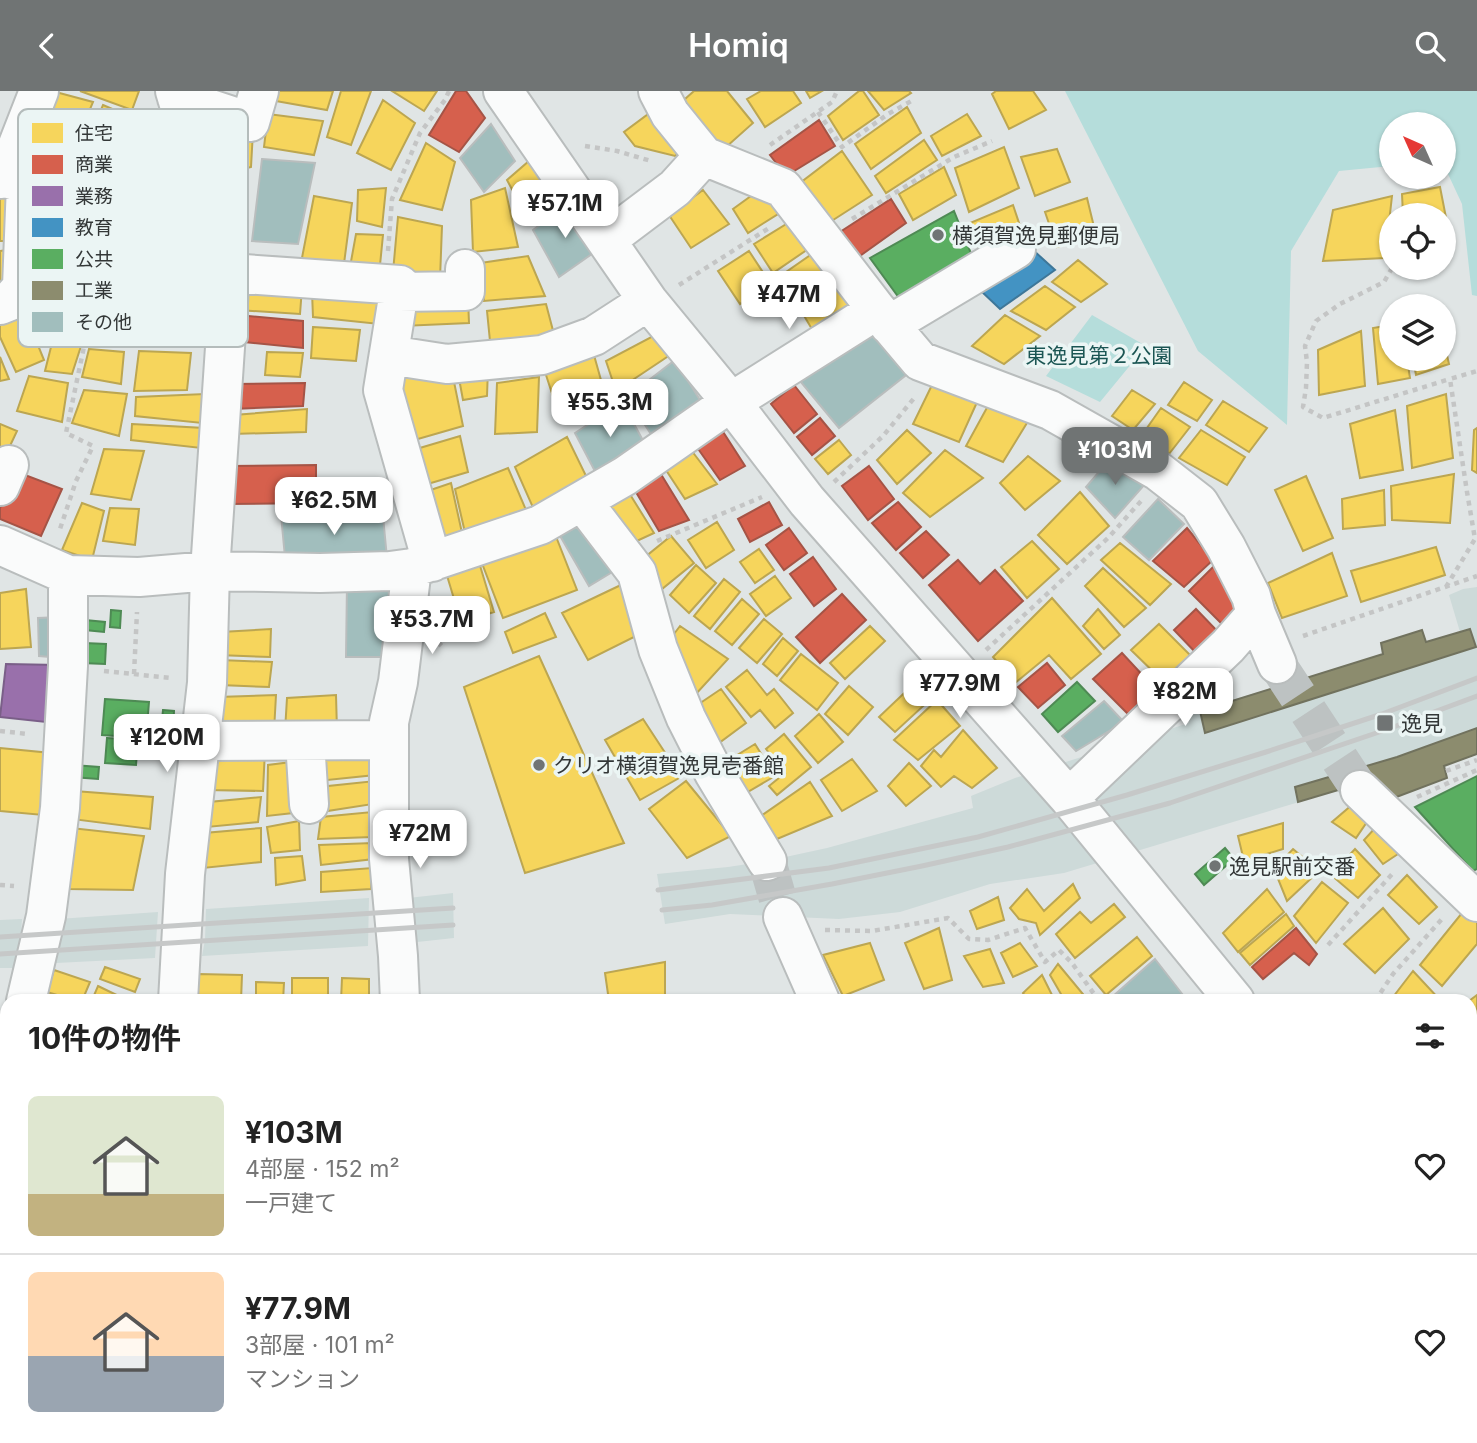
<!DOCTYPE html>
<html lang="ja">
<head>
<meta charset="utf-8">
<style>
  :root { --surface:#fff; --page:#f2f2f2; --text:#222; --muted:#767676; --line:#e0e0e0; --accent:#707474 }
  body { margin:0; font-family:Inter,"Noto Sans JP",sans-serif; background:var(--page); color:var(--text); height:100vh; display:flex; flex-direction:column; font-size:26px; white-space:nowrap }
  * { box-sizing:border-box; margin:0 }
  p { font-size:23px; color:var(--muted) }
  .icon { flex:none; width:38px; height:38px; fill:none; stroke:currentColor; stroke-width:2; stroke-linecap:round; stroke-linejoin:round }
  .map { position:relative; flex:1; overflow:hidden }
  .side { position:absolute; left:0px; top:903px; width:1477px; height:450px; display:flex; flex-direction:column; background:var(--surface); border-radius:21px 21px 0 0; box-shadow:0 2px 5px #0004 }
  .side>* { flex:none }
  .needle { width:46px; rotate:315deg }
  .buttons { position:absolute; left:1379px; top:21px; display:grid; gap:14px }
  .buttons a { display:grid; place-items:center; width:77px; height:77px; border-radius:50%; background:var(--surface); box-shadow:0 2px 5px #0004; font-size:35px }
  .price { position:absolute; translate:-50% -60px; padding:0 16px; border-radius:14px; background:#fff; color:#222; font-size:23px; line-height:46px; filter:drop-shadow(0 2px 4px #0008) }
  .price::after { content:''; position:absolute; left:50%; top:42px; width:21px; height:16px; margin-left:-10px; background:inherit; clip-path:polygon(0 0,100% 0,50% 100%) }
  .price.selected { background:var(--accent); color:#fff }
  ul { padding:0; list-style:none }
  li { display:flex; align-items:center; gap:21px; height:175px; padding:0 28px }
  li+li { border-top:2px solid var(--line) }
  li span { display:grid; place-items:center; flex:none; width:196px; height:140px; border-radius:10px; color:#555 }
  li>.icon { margin-inline-start:auto }
  span .icon { width:84px; height:84px; fill:#fffc; stroke-width:1 }
  li b { font-size:30px }
  h2 { display:flex; justify-content:space-between; align-items:center; height:84px; padding:0 28px; font-size:30px }
  header { display:flex; justify-content:space-between; align-items:center; height:91px; padding:0 28px; background:var(--accent); color:#fff; font-size:32px; font-weight:600 }
  .map>svg:first-child { display:block }
  .built { fill:#cddad9 }
  .green { fill:#b5dddb }
  .homes { fill:#f6d55c; stroke:#bca651; stroke-width:2 }
  .shops { fill:#d6604d; stroke:#a55446; stroke-width:2 }
  .offices { fill:#9970ab; stroke:#7a5f88; stroke-width:2 }
  .schools { fill:#4393c3; stroke:#3e7799; stroke-width:2 }
  .public { fill:#5aae61; stroke:#4e8a54; stroke-width:2 }
  .industry { fill:#8c8c6e; stroke:#71725e; stroke-width:2 }
  .lines { fill:none; stroke-linecap:round; stroke-linejoin:round }
  .stream { stroke:#6cb6b4; stroke-width:10 }
  .building { fill:#a1bebd; stroke:#b9bdbd; stroke-width:2 }
  .minor-tunnel { stroke:#bdc2c2; stroke-width:38; stroke-dasharray:38 19; stroke-linecap:butt }
  .minor-casing { stroke:#b9bdbd; stroke-width:42 }
  .path { stroke:#c4c5c5; stroke-width:4.5; stroke-dasharray:5 5; stroke-linecap:butt }
  .minor { stroke:#fafbfb; stroke-width:38 }
  .rail { stroke:#c6c8c8; stroke-width:5 }
  .poi-dot { fill:#707474; stroke:#ebf5f4; stroke-width:2.5 }
  .labels { text-anchor:middle; dominant-baseline:central; stroke-width:7; stroke-linejoin:round; paint-order:stroke }
  .poi-label { font-size:21px; fill:#333737; stroke:#ebf5f4; text-anchor:start }
  .park-label { font-size:21px; fill:#1b5553; stroke:#ebf5f4 }
  .key { fill:#ebf5f4; stroke:#b4bcbb; stroke-width:2 }
  .key-label { font-size:19px; fill:#333737 }
</style>
</head>
<body>
<header><svg class="icon" aria-label="back" viewBox="0 0 24 24"><path d="M15 5l-7 7 7 7"/></svg>Homiq<svg class="icon" aria-label="search" viewBox="0 0 24 24"><circle cx="10" cy="10" r="6"/><path d="M15 15l6 6"/></svg></header>
<div class="map">
<svg width="1477" height="1352" viewBox="0 0 1477 1352">
  <rect width="100%" height="100%" fill="#e0e5e5"/>
  <path class="built" d="M1477,496V663L1445,675L1447,687L1391,708L1372,689L1064,782L990,793L900,821L839,828L730,823L665,833L657,783L728,776L767,770L827,757L973,717L971,705L1015,687L1189,632L1187,623L1382,563L1381,552L1422,539L1426,551L1460,541L1449,504L1463,498Z
    M453,802L454,847L408,852V807Z
    M369,807L368,855L202,865L205,849L206,818Z
    M158,821L155,867L56,872L58,828Z
    M22,828L19,877H0V829Z"/>
  <path class="green" d="M1065,0H1477V205L1472,204L1462,113L1448,83L1444,82V33H1391V75L1339,80L1291,160L1287,334L1198,260Z
    M1092,224L1146,255L1100,311L1046,285Z"/>
  <path class="homes" d="M52,0L93,11L81,40L42,25Z
    M80,0H139L132,19Z
    M273,0H333L327,19L270,9Z
    M341,0H371L351,54L327,46Z
    M392,0H437L424,20Z
    M694,0H727L753,32L725,57L676,16Z
    M761,0H793L801,12L765,36L747,8Z
    M806,0H822L810,7Z
    M859,0H863L879,24L843,49L828,25Z
    M868,0H909L911,2L884,19Z
    M996,0H1033L1046,19L1009,38L992,3Z
    M383,9L415,32L391,79L357,62Z
    M103,14L129,25L124,56L91,42Z
    M907,16L921,42L871,78L855,53Z
    M655,18L685,56L675,65L635,55L624,41Z
    M268,23L323,30L314,64L264,56Z
    M967,23L981,45L942,65L931,45Z
    M253,40L251,76L214,86L205,42Z
    M924,49L937,69L886,102L875,85Z
    M426,52L455,71L442,119L400,109Z
    M1004,56L1019,97L969,121L955,77Z
    M1057,58L1070,91L1035,105L1021,66Z
    M842,60L872,104L830,131L800,92Z
    M537,63L566,107L530,132L507,89Z
    M944,76L956,104L913,129L899,103Z
    M1440,96L1449,142L1444,143V124H1403L1402,103Z
    M386,97L382,136L357,130L358,99Z
    M505,97L518,156L473,161L471,109Z
    M762,97L786,118L748,142L733,118Z
    M17,99L14,150H0V100Z
    M703,99L729,133L691,157L669,124Z
    M314,105L352,112L343,180L301,172Z
    M1392,105L1385,167L1323,170L1333,119Z
    M1087,107L1096,144L1057,156L1045,121Z
    M1013,114L1023,144L981,162L970,132Z
    M398,126L442,135L440,188L393,181Z
    M796,127L814,154L773,182L754,153Z
    M356,143L383,144L379,184L350,176Z
    M14,158L0,200V160Z
    M819,158L840,186L795,218L776,188Z
    M749,160L770,192L740,213L718,180Z
    M528,165L545,205L484,210L480,172Z
    M1078,169L1107,193L1081,211L1052,191Z
    M843,190L862,219L816,245L803,223Z
    M239,191L302,197L300,223L238,219Z
    M1045,195L1075,216L1046,239L1011,220Z
    M382,200L379,233L313,226L312,201Z
    M468,207L469,232L402,235L406,209Z
    M546,213L556,251L491,260L487,220Z
    M22,215L44,269L16,281L0,246V228Z
    M1005,224L1040,245L1004,273L972,255Z
    M1391,234V268H1407L1410,287L1378,293L1373,237Z
    M313,236L360,239L356,270L311,267Z
    M1361,240L1365,295L1319,304L1318,259Z
    M657,243L670,264L616,300L606,270Z
    M1444,251L1449,273L1416,284L1413,268H1444Z
    M52,252L81,255L72,283L45,280Z
    M592,257L606,307L561,330L546,284Z
    M89,258L124,261L121,293L82,286Z
    M139,260L191,262L187,299L134,300Z
    M267,261L303,262L300,286L265,284Z
    M0,266L9,288L0,290Z
    M488,277L487,305L463,309L458,282Z
    M398,281H452L463,335L411,350Z
    M29,285L68,292L62,331L17,320Z
    M539,286L537,341L495,343L497,292Z
    M1184,291L1212,309L1197,330L1168,314Z
    M932,294L978,309L959,351L913,333Z
    M84,299L127,303L119,345L72,332Z
    M1132,299L1155,313L1133,339L1112,325Z
    M205,303L202,332L135,325L136,306Z
    M1446,303L1453,367L1412,377L1407,315Z
    M1223,310L1267,337L1249,361L1206,334Z
    M989,313L1030,327L1003,371L966,355Z
    M1161,317L1190,336L1169,363L1142,344Z
    M307,318L306,341L232,343L234,324Z
    M1395,319L1403,379L1360,387L1350,333Z
    M0,333L17,340L1,374H0Z
    M132,333L204,337L201,357L131,349Z
    M1477,337V382L1472,379L1474,339Z
    M907,339L931,362L897,393L877,369Z
    M1201,339L1245,366L1227,394L1179,367Z
    M460,345L468,381L421,395L413,359Z
    M567,346L589,391L535,421L515,376Z
    M839,349L851,364L828,383L815,368Z
    M688,355L717,393L685,408L662,373Z
    M104,358L144,360L131,409L91,403Z
    M945,359L983,387L930,426L903,402Z
    M1028,365L1060,390L1025,419L1000,392Z
    M508,377L529,426L466,446L455,398Z
    M1454,383L1450,432L1392,429L1391,395Z
    M1306,385L1333,447L1303,460L1275,399Z
    M451,392L464,451L436,458L419,403Z
    M626,397L654,442L626,455L595,413Z
    M1384,399L1385,434L1343,438L1342,408Z
    M1080,401L1109,435L1067,473L1038,444Z
    M82,412L104,420L92,469L62,459Z
    M110,417L139,418L135,454L103,450Z
    M717,431L734,459L706,477L688,449Z
    M553,438L577,499L503,527L480,467Z
    M671,445L694,472L662,498L639,471Z
    M1032,450L1059,478L1027,507L1001,476Z
    M1120,452L1171,493L1150,514L1101,469Z
    M1436,456L1445,484L1361,511L1351,480Z
    M759,458L774,479L755,492L740,471Z
    M1332,462L1347,505L1282,527L1268,492Z
    M478,468L494,521L461,531L445,478Z
    M696,474L716,492L689,522L670,504Z
    M1103,477L1146,517L1124,536L1085,495Z
    M775,485L791,507L766,525L750,503Z
    M724,488L740,501L710,538L694,525Z
    M623,493L640,543L588,569L562,522Z
    M26,498L31,556L0,558V502Z
    M1052,507L1101,563L1071,588L1049,564L1015,592L993,566Z
    M742,508L759,523L732,554L715,540Z
    M1098,518L1120,544L1104,558L1083,535Z
    M545,522L556,546L513,562L505,541Z
    M764,528L782,543L757,572L739,557Z
    M1159,533L1195,569L1168,595L1131,559Z
    M680,535L728,568L695,604L668,551Z
    M870,535L885,550L845,588L830,572Z
    M271,538L270,566L218,564L221,541Z
    M783,547L798,560L777,585L763,573Z
    M801,563L838,592L817,619L780,589Z
    M539,565L624,752L525,782L464,596Z
    M220,569L272,571L269,596L220,594Z
    M747,579L767,604L774,598L793,622L775,637L760,619L751,626L726,596Z
    M919,588L933,606L895,641L879,626Z
    M849,595L873,616L848,644L825,623Z
    M721,598L746,632L719,652L693,617Z
    M276,604L274,640L217,638L218,606Z
    M336,604L337,640H285L287,607Z
    M937,609L960,635L918,669L894,649Z
    M819,623L843,651L818,672L795,645Z
    M643,628L681,686L640,709L605,649Z
    M963,639L997,677L972,697L954,685L941,696L921,675L934,659L941,666Z
    M784,643L811,676L777,704L769,695L785,682L766,658Z
    M755,653L775,685L741,705L721,674Z
    M377,656L375,684L318,690L320,660Z
    M0,657L51,662L43,724L0,720Z
    M265,659L263,700L207,699L208,661Z
    M852,668L877,700L842,720L821,689Z
    M299,670L302,721L267,725L268,674Z
    M909,672L931,695L906,715L888,695Z
    M375,690L373,713L321,721L319,696Z
    M686,690L731,745L687,767L649,718Z
    M810,691L832,725L777,748L761,725Z
    M74,700L153,706L150,738L72,728Z
    M261,706L258,731L207,736L209,711Z
    M1353,713L1371,725L1356,747L1332,731Z
    M372,721V746L318,748L321,726Z
    M299,730L300,759L271,762L267,736Z
    M1283,732V758L1244,770L1238,745Z
    M1377,735L1404,759L1383,773L1364,749Z
    M71,737L144,745L133,799L68,798Z
    M261,737V771L203,777L204,742Z
    M373,752L374,768L321,774L319,754Z
    M1293,758L1319,780L1287,810L1274,778Z
    M1355,758L1380,784L1358,807L1331,784Z
    M302,765L305,789L276,794L275,767Z
    M372,777L371,798L321,801V781Z
    M1407,784L1437,816L1419,833L1388,804Z
    M1322,791L1348,812L1316,852L1294,825Z
    M1073,793L1080,807L1040,844L1036,832L1019,828L1010,817L1027,798L1044,820Z
    M1267,798L1284,821L1238,861L1223,842Z
    M998,806L1004,829L977,838L970,820Z
    M1114,813L1125,826L1075,867L1056,843L1080,821L1091,832Z
    M1383,817L1409,848L1375,882L1344,853Z
    M1466,817L1477,827V853L1442,895L1420,874Z
    M1286,823L1294,835L1250,874L1240,862Z
    M939,837L952,889L924,898L905,852Z
    M1137,846L1152,865L1106,904L1090,885Z
    M870,852L884,889L843,905L823,864Z
    M1020,852L1037,875L1013,886L1001,862Z
    M990,858L1004,892L983,896L964,865Z
    M665,871V910H609L605,882Z
    M1058,873L1087,908L1085,910H1065L1050,884Z
    M105,876L140,888L135,901L100,888Z
    M54,879L90,891L82,910H77L47,901Z
    M1413,880L1441,910H1390Z
    M198,883L242,884L241,910H197Z
    M1042,884L1055,910H1029L1023,902Z
    M292,887H328V910H292Z
    M342,887L369,888V910H341Z
    M256,891L284,892L283,910H256Z
    M98,895L129,910H93L92,909Z
    M1477,904V960L1470,956V910H1469Z
    M1475,1011L1477,1013V1065L1470,1056V1016Z
    M5,1069L7,1070V1108L0,1104V1080Z
    M1470,1074L1477,1083V1091L1470,1096Z
    M1477,1108V1140L1470,1131V1113Z
    M0,1112L7,1115V1146L3,1155L0,1154Z
    M7,1187V1216L0,1213V1204Z
    M0,1223L7,1226V1282L0,1279Z
    M1477,1285V1335L1470,1327V1291Z
    M1470,1340L1477,1348V1352H1432L1438,1346H1470Z
    M214,1346H238L258,1350L257,1352H214Z
    M337,1346H347L357,1352H329Z
    M363,1346H390L386,1352H360Z
    M399,1346H421L436,1350L435,1352H396Z
    M829,1346H851L850,1352H829Z
    M1089,1346H1130L1135,1348L1131,1352H1084Z
    M1215,1346H1254L1251,1352H1212Z
    M1272,1346H1307L1300,1352H1280Z
    M1353,1346H1382L1389,1352H1350Z"/>
  <path class="shops" d="M456,0H466L485,27L459,61L429,44Z
    M819,29L835,55L786,85L770,64Z
    M891,108L906,132L857,167L840,141Z
    M238,224L303,230V257L235,250Z
    M305,292L303,315L233,318V293Z
    M794,294L817,323L794,342L771,313Z
    M820,327L835,345L812,364L797,346Z
    M718,333L745,375L720,389L694,352Z
    M316,374V412L227,413V375Z
    M869,375L894,408L868,429L842,395Z
    M659,380L689,429L659,440L633,396Z
    M17,381L62,398L41,445L0,428V417Z
    M769,411L782,434L750,451L738,428Z
    M898,411L921,436L896,459L872,432Z
    M789,437L807,462L784,479L766,454Z
    M1187,437L1213,469L1184,496L1153,470Z
    M926,440L949,464L923,487L900,462Z
    M813,466L836,498L814,515L790,483Z
    M958,469L980,493L995,479L1023,510L978,550L929,494Z
    M1216,473L1245,520L1226,537L1189,500Z
    M842,503L866,529L820,572L796,546Z
    M1196,518L1221,544L1199,565L1174,539Z
    M1122,562L1160,603L1133,628L1093,588Z
    M1047,572L1065,594L1038,617L1018,596Z
    M1296,837L1317,863L1309,874L1294,862L1263,888L1252,876Z"/>
  <path class="offices" d="M6,573L58,574L55,632L0,626Z"/>
  <path class="schools" d="M1033,159L1055,179L1000,218L978,197Z"/>
  <path class="public" d="M954,120L974,170L902,211L870,167Z
    M111,519L121,520L120,537L110,536Z
    M85,529L105,531L104,541L85,539Z
    M84,552L106,553L105,573L82,572Z
    M1077,591L1095,610L1058,641L1042,623Z
    M105,608L149,611L146,647L102,644Z
    M163,619L174,620L173,640L161,639Z
    M107,647L138,649L136,674L105,672Z
    M73,674L99,676L98,688L72,686Z
    M1477,685V778L1473,780L1415,716Z
    M1225,757L1234,768L1204,794L1195,783Z"/>
  <path class="industry" d="M1470,538L1476,556L1205,642L1200,620L1383,563L1381,552L1422,539L1426,551Z
    M1477,637V663L1444,675L1447,687L1391,708L1372,689L1298,711L1295,696L1397,666Z"/>
  <g class="lines">
    <path class="stream" d="M81,1352L82,1346"/>
  </g>
  <path class="building" d="M491,33L515,70L484,101L460,67Z
    M262,68L315,72L298,153L252,150Z
    M569,112L599,158L559,186L533,139Z
    M879,232L915,277L839,337L800,290Z
    M675,269L705,317L654,348L627,306Z
    M622,311L646,355L597,384L575,342Z
    M1110,368L1146,392L1115,427L1086,396Z
    M1158,408L1184,433L1149,469L1123,446Z
    M382,415L387,467L286,477L281,424Z
    M585,419L619,477L589,495L555,436Z
    M347,492H396L395,566H346Z
    M60,526L62,567L39,565L38,527Z
    M1104,610L1124,631L1076,660L1062,645Z
    M1155,868L1183,904L1176,910H1113L1111,907Z
    M7,1041V1062L0,1060Z"/>
  <g class="lines">
    <path class="minor-tunnel" d="M1277,573L1360,699
      M767,770L783,826"/>
    <g class="minor-casing">
      <path id="minor" d="M175,0L230,182L210,480L207,592L185,783L178,910
        M503,0L648,210L731,311L807,410L1069,707L1235,910
        M658,0L670,23L704,65L783,97L877,219L920,270L1050,319L1158,380L1199,412L1226,456L1251,505L1256,523L1277,573
        M177,7L250,31L259,0
        M5,87L39,0
        M0,88L5,87L26,93L161,161L230,182L400,194L383,299L432,471
        M606,149L675,97L704,65
        M399,201L465,200V178
        M0,214L10,210L22,196L26,93
        M889,234L1016,158
        M389,264L447,273L542,264L594,245L648,210
        M0,395L9,374
        M582,410L637,482L658,558L686,627L714,682L767,770
        M0,454L68,484L139,486L210,480L320,482L390,480L412,477L540,434L625,385L731,311L877,219
        M200,650L389,649
        M305,650L309,713
        M1360,699L1477,811
        M1069,707L1228,555L1256,523
        M783,826L820,910
        M26,910L46,825L60,717L68,575V484
        M400,910L398,865L389,768V631L398,591L412,477
        M1470,971L1477,980
        M0,1021L7,991
        M1470,1202L1477,1211
        M1402,1346L1408,1352
        M0,1348L7,1329
        M1187,1352L1189,1346
        M1324,1352L1330,1346"/>
    </g>
    <path class="path" d="M818,21L842,56L888,23L915,8
      M770,54L832,11L837,0
      M585,55L617,60L651,70
      M852,128L954,66L992,50
      M388,160L392,108L420,42L445,9L449,0
      M1392,177L1384,191L1340,213L1316,230L1305,255L1307,271L1306,297L1303,316L1323,327L1450,288
      M679,194L769,137
      M51,212L64,215L59,242L86,246L66,342L93,355L76,390L59,441
      M86,246L124,252
      M834,391L883,345L915,306
      M657,450L762,406
      M1446,496L1475,448L1467,401L1450,288L1477,280
      M1303,545L1477,485
      M438,555L455,538
      M986,559L1108,447L1141,410
      M104,580L171,587
      M134,583L137,521
      M0,640L28,643
      M1446,680L1477,669
      M1417,706L1477,679
      M0,794L14,795
      M825,839L872,840L948,827L969,848L988,849L1025,837L1045,871L1059,859L1072,872L1099,910
      M1328,854L1394,781
      M717,910L731,906L736,910
      M1375,910L1393,883L1442,828
      M457,1346V1352
      M1074,1349L1076,1346
      M642,1351L660,1346
      M72,1352L73,1346"/>
    <use href="#minor" class="minor"/>
    <path class="rail" d="M658,799L829,777L978,746L1127,704L1266,661L1382,623L1477,587
      M662,819L712,814L832,793L922,775L1008,756L1170,712L1388,638L1477,605
      M0,846L453,817
      M0,863L453,834"/>
  </g>
  <g class="poi-dot">
    <circle cx="938" cy="144" r="7"/>
    <rect x="1376" y="623" width="18" height="18" rx="3.5"/>
    <circle cx="539" cy="674" r="7"/>
    <circle cx="1215" cy="775" r="7"/>
  </g>
  <g class="labels">
    <g class="poi-label">
      <text x="952" y="144">横須賀逸見郵便局</text>
      <text x="1401" y="632">逸見</text>
      <text x="553" y="674">クリオ横須賀逸見壱番館</text>
      <text x="1229" y="775">逸見駅前交番</text>
    </g>
    <g class="park-label">
      <text x="1099" y="264">東逸見第２公園</text>
    </g>
  </g>
  <rect x="18" y="18" width="230" height="238" rx="10" class="key"/>
  <rect x="32" y="32" width="31" height="20" fill="#f6d55c"/>
  <rect x="32" y="64" width="31" height="19" fill="#d6604d"/>
  <rect x="32" y="95" width="31" height="20" fill="#9970ab"/>
  <rect x="32" y="127" width="31" height="19" fill="#4393c3"/>
  <rect x="32" y="158" width="31" height="20" fill="#5aae61"/>
  <rect x="32" y="190" width="31" height="19" fill="#8c8c6e"/>
  <rect x="32" y="221" width="31" height="20" fill="#a1bebd"/>
  <g class="key-label">
    <text x="75" y="49">住宅</text>
    <text x="75" y="80">商業</text>
    <text x="75" y="112">業務</text>
    <text x="75" y="143">教育</text>
    <text x="75" y="175">公共</text>
    <text x="75" y="206">工業</text>
    <text x="75" y="238">その他</text>
  </g>
</svg>
<div class="buttons">
<a><svg class="needle" viewBox="-14 -14 28 28"><path d="M0-13l5 13h-10z" fill="#e53935"/><path d="M0 13l5-13h-10z" fill="#767676"/></svg></a>
<a><svg class="icon" aria-label="locate" viewBox="0 0 24 24"><circle cx="12" cy="12" r="6"/><path d="M12 2v4M12 18v4M2 12h4M18 12h4"/></svg></a>
<a><svg class="icon" aria-label="layers" viewBox="0 0 24 24"><path d="M12 4l9 5-9 5-9-5zM3 14l9 5 9-5"/></svg></a>
</div>
<b class="price" style="left:565px;top:149px">¥57.1M</b>
<b class="price" style="left:789px;top:240px">¥47M</b>
<b class="price" style="left:610px;top:348px">¥55.3M</b>
<b class="price selected" style="left:1115px;top:396px">¥103M</b>
<b class="price" style="left:334px;top:446px">¥62.5M</b>
<b class="price" style="left:432px;top:565px">¥53.7M</b>
<b class="price" style="left:960px;top:629px">¥77.9M</b>
<b class="price" style="left:1185px;top:637px">¥82M</b>
<b class="price" style="left:167px;top:683px">¥120M</b>
<b class="price" style="left:420px;top:779px">¥72M</b>
<section class="side">
<h2>10件の物件<svg class="icon" aria-label="filters" viewBox="0 0 24 24"><path d="M4 7h16M4 17h16"/><circle cx="9" cy="7" r="2"/><circle cx="15" cy="17" r="2"/></svg></h2>
<ul>
<li><span style="background:linear-gradient(#dfe7d0 70%,#c2b280 0)"><svg class="icon" aria-label="home" viewBox="0 0 24 24"><path d="M3 11l9-7 9 7M6 9v11h12V9"/></svg></span><div><b>¥103M</b><p>4部屋 · 152 m²</p><p>一戸建て</p></div><svg class="icon" aria-label="heart" viewBox="0 0 24 24"><path d="M12 20l-8-8c-3-5 5-10 8-4 3-6 11-1 8 4z"/></svg></li>
<li><span style="background:linear-gradient(#ffd9b3 60%,#9aa5b1 0)"><svg class="icon" aria-label="home" viewBox="0 0 24 24"><path d="M3 11l9-7 9 7M6 9v11h12V9"/></svg></span><div><b>¥77.9M</b><p>3部屋 · 101 m²</p><p>マンション</p></div><svg class="icon" aria-label="heart" viewBox="0 0 24 24"><path d="M12 20l-8-8c-3-5 5-10 8-4 3-6 11-1 8 4z"/></svg></li>
</ul>
</section>
</div>
</body>
</html>
